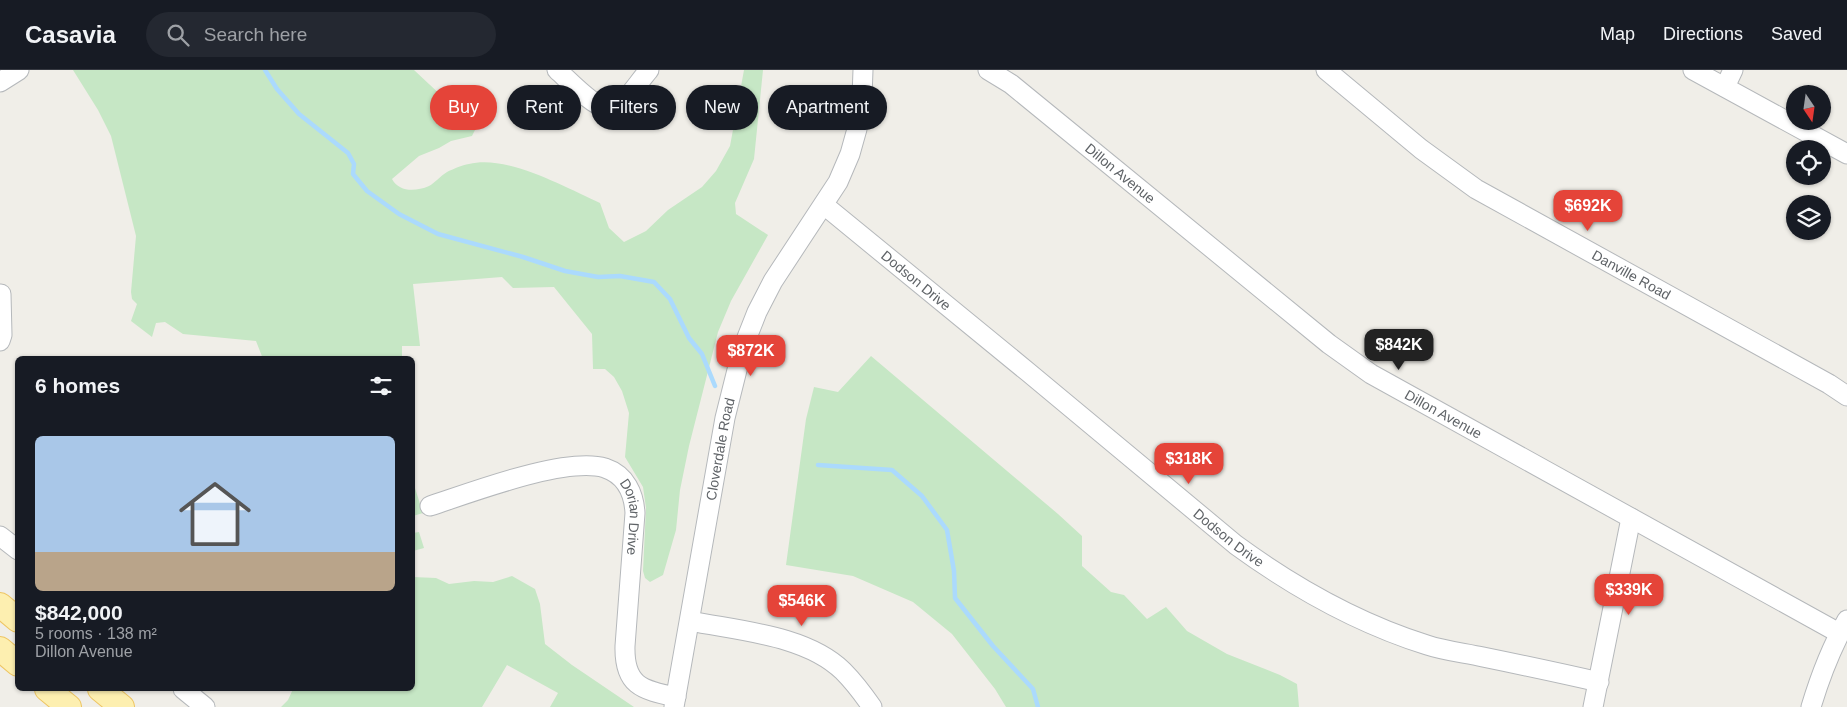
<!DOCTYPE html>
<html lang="en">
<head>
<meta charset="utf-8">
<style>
  :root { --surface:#171b24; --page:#242831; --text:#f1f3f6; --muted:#9ea1a6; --line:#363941; --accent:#e54439 }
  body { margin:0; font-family:Arial,sans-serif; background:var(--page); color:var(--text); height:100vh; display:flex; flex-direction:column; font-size:19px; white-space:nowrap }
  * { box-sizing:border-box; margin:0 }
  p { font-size:16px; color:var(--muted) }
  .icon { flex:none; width:28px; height:28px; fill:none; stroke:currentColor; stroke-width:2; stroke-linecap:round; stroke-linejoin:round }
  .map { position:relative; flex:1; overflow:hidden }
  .drawer { position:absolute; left:15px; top:286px; width:400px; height:335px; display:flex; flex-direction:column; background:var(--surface); border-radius:8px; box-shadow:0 1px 4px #0004 }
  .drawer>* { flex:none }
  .guide { position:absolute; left:430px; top:15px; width:475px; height:45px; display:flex; gap:10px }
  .needle { width:32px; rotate:167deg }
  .tools { position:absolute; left:1786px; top:15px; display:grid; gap:10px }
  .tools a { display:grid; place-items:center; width:45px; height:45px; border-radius:50%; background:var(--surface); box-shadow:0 1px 4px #0004; font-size:25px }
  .price { position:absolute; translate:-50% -42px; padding:0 11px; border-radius:10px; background:var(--accent); color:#fff; font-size:16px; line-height:32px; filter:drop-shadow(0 1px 2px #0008) }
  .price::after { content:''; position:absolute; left:50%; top:30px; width:15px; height:11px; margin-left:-8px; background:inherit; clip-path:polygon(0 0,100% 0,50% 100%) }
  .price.current { background:#222; color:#fff }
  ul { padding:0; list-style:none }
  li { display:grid; align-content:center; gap:10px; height:265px; padding:0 20px }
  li+li { border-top:1px solid var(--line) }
  li span { display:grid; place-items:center; height:155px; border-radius:8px; color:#555 }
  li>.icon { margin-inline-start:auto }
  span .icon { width:90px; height:90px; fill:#fffc; stroke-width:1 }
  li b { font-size:21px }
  h2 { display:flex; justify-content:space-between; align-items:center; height:60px; padding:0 20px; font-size:21px }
  .tag { padding:0 18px; border-radius:22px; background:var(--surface); box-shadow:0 1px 4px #0004; font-size:18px; line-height:45px }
  .tag.current { background:var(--accent); color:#fff }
  header { display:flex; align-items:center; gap:30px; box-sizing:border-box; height:70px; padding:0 25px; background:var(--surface); border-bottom:1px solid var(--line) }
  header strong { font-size:24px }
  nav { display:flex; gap:28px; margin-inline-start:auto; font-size:18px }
  .search { width:350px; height:45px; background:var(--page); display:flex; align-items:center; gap:12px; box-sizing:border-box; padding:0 18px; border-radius:28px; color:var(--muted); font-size:19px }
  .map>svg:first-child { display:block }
  .green { fill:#c6e7c5 }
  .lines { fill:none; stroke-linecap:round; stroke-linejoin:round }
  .stream { stroke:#abdafd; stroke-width:4.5 }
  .minor-casing { stroke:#b5b8bb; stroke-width:21 }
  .major-casing { stroke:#eec563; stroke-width:26 }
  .minor { stroke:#fff; stroke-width:19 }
  .major { stroke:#fdefb0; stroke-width:24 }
  .labels { text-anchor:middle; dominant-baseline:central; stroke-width:4.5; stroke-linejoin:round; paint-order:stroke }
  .street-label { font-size:14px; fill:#5f6367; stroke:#fff }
</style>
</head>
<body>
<header>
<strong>Casavia</strong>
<div class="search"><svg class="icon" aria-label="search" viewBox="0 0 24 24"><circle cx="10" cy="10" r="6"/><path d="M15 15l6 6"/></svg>Search here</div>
<nav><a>Map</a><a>Directions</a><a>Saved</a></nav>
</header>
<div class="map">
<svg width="1847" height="637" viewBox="0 0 1847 637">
  <rect width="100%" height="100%" fill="#f0eee8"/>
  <path class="green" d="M73,0H414L476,58L472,66L451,71L439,78L419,86L392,109C399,122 415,122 429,116C435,113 440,106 447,102C453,99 462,95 469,94C506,84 565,117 600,133L609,158L624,172L646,161L668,140L702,117L716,101L730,76L744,0H763L754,89L735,133L736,144L768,165L731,231L718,262L689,376L680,420L676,460L663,505L650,512L645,508L643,501L646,438L643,417L625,387L629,343L622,321L614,307L605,299H593L592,264L554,217L513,218L502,207L413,214L420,276H402V289H263L256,271L183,264L165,252L156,253L152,267L131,251L137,234L132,229L131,222L136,166L111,66L98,40Z
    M871,286L1058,444L1082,466V496L1111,522L1124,525L1147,549L1166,537L1187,561L1227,584L1280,605L1297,614L1299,637H1006L995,619L952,564L913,532L853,506L786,495L806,349L814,317L838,322Z
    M415,418L423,443L413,446V419Z
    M419,462L424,478L413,481V463Z
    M512,506L535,519L540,534L545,574L572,595L634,637H550L558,623L507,595L482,637H281L288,630L293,619H412L413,507L436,508L449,514L474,511L493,512Z"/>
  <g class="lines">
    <path class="stream" d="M265,0L277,19L299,44L348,83L354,94L353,104L367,121L399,144L438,164L523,187L565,201L598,207L620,206L654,212L670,229L689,268L702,284L715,316
      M818,395L892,400L922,426L947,460L954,501L955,528L993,576L1033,619L1038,637"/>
    <g class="minor-casing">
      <g id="minor">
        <path d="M557,0C569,10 602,48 618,37C627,30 641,9 649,0"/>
        <path id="s1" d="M988,0L1011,14L1329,274L1371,304L1839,563"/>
        <path id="s2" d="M1326,0L1421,79L1476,119L1829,314L1847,326"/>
        <path d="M1693,0L1847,84"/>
        <path d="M0,12L19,0"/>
        <path d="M1725,17L1733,0"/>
        <path id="s3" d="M824,135L1028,302L1236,475C1295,518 1357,553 1427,575C1445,581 1465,583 1483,587C1522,595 1560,603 1599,612"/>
        <path d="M0,271L2,265L1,224"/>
        <path id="s4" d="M430,436C470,423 566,386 605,398C626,405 634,424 635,443L625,576C624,615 641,620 676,627"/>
        <path d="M0,466L18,480"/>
        <path d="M690,551C739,561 806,565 843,601C854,612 863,624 872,637"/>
        <path d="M183,619L205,637"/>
        <path id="s5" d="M674,637L725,348L742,280L757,242L773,211L838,112L850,84L857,59L862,27L863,0"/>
        <path d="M1593,637L1631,448"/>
        <path d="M1811,637C1820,607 1831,578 1847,550"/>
      </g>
    </g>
    <g class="major-casing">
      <path id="major" d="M0,535L18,550
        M0,579L18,594
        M47,619L69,637
        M100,619L122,637"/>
    </g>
    <use href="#minor" class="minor"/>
    <use href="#major" class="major"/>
  </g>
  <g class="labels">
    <g class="street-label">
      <text stroke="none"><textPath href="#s1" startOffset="168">Dillon Avenue</textPath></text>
      <text stroke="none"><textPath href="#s2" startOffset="369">Danville Road</textPath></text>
      <text stroke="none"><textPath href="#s3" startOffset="119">Dodson Drive</textPath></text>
      <text stroke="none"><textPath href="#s1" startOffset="572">Dillon Avenue</textPath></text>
      <text stroke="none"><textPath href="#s5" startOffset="262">Cloverdale Road</textPath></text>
      <text stroke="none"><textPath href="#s4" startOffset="242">Dorian Drive</textPath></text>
      <text stroke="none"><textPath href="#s3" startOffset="524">Dodson Drive</textPath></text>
    </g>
  </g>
</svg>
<div class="tools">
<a><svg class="needle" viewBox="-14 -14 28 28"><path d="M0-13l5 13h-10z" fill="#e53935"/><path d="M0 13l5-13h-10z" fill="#9ea1a6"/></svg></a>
<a><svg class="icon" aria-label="locate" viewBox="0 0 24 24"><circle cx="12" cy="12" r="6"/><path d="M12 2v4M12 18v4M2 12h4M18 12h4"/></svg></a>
<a><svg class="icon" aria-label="layers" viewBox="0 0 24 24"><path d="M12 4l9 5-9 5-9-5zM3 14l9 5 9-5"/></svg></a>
</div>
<b class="price" style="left:1588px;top:162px">$692K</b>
<b class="price current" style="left:1399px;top:301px">$842K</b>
<b class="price" style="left:751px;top:307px">$872K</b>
<b class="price" style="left:1189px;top:415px">$318K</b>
<b class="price" style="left:1629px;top:546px">$339K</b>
<b class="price" style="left:802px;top:557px">$546K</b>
<div class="guide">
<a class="tag current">Buy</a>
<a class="tag">Rent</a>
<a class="tag">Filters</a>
<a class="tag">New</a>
<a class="tag">Apartment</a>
</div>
<section class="drawer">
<h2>6 homes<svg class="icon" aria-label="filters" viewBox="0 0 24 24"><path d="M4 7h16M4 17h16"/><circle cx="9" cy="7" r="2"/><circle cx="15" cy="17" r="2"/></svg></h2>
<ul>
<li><span style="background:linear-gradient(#a9c7e8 75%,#b9a48a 0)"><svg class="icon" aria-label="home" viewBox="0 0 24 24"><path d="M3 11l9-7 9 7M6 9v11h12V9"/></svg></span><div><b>$842,000</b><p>5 rooms · 138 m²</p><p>Dillon Avenue</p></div></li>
</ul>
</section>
</div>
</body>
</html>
